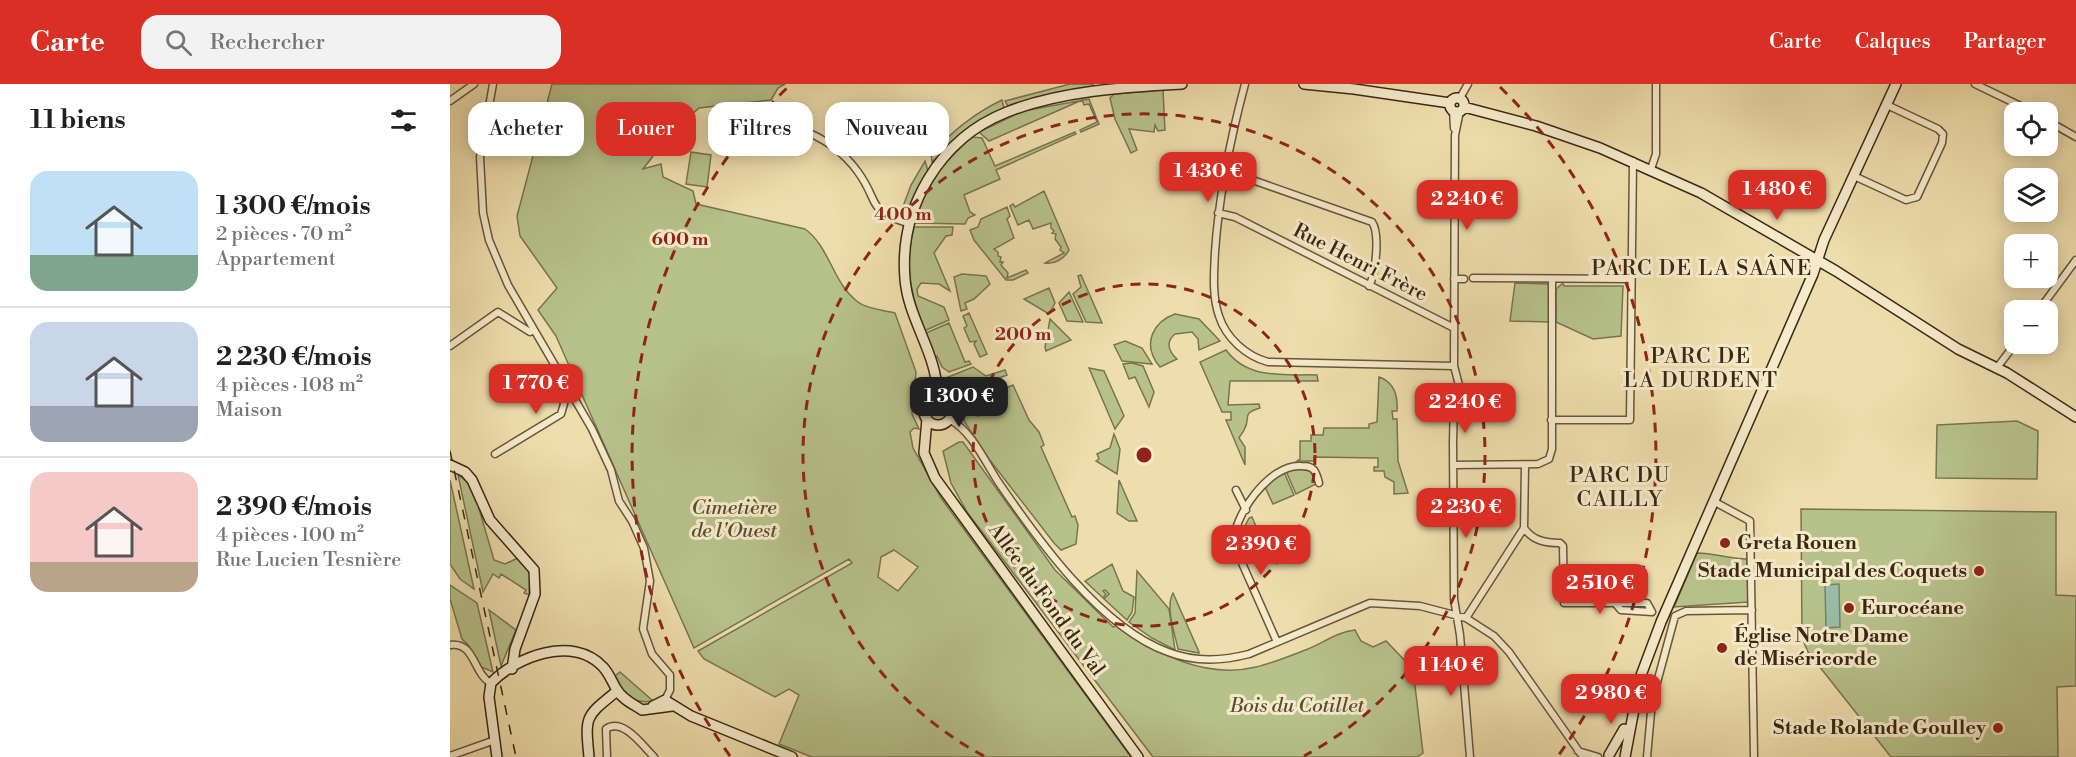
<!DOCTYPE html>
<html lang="fr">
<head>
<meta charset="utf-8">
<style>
  :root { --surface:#fff; --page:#f2f2f2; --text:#202124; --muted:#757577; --line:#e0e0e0; --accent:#d93025 }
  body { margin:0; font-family:"Libre Bodoni",serif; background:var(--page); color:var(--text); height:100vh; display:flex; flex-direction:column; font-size:22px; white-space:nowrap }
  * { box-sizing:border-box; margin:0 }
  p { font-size:20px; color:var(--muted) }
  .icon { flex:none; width:33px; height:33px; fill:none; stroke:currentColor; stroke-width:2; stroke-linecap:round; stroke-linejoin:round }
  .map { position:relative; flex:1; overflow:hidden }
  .drawer { display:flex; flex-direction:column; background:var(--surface); width:450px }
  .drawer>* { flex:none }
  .top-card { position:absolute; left:18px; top:18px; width:570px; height:54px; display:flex; gap:12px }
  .controls { position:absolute; left:1554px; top:18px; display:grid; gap:12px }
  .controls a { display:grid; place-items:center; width:54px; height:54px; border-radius:12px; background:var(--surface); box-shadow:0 3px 15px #0003; font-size:30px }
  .price { position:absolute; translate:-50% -51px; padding:0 14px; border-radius:12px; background:var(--accent); color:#fff; font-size:20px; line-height:39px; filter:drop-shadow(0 2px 3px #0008) }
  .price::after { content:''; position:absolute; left:50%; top:36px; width:18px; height:14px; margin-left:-9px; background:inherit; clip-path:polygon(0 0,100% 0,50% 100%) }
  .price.active { background:#222; color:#fff }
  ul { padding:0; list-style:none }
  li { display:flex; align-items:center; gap:18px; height:150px; padding:0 30px }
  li+li { border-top:2px solid var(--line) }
  li span { display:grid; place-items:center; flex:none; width:168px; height:120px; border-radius:18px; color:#555 }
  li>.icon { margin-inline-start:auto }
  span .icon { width:72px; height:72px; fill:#fffc; stroke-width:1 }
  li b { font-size:26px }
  h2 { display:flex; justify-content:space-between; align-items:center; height:72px; padding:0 30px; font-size:26px }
  .tag { padding:0 21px; border-radius:18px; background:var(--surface); box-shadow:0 3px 15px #0003; font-size:21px; line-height:54px }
  .tag.active { background:var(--accent); color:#fff }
  header { display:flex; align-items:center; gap:36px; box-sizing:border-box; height:84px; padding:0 30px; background:var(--accent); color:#fff }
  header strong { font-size:28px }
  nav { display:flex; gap:33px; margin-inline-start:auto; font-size:21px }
  .search { width:420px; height:54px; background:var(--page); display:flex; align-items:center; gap:15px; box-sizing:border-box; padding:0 21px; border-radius:18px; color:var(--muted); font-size:22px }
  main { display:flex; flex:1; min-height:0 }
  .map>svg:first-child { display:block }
  .green { fill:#b7c28b; stroke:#787550; stroke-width:1.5; fill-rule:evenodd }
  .water { fill:#9abca7; stroke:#74816c; stroke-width:1.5 }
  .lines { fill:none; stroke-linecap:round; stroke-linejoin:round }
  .street-casing { stroke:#67563a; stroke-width:9 }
  .secondary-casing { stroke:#3a2814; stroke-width:12 }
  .street { stroke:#f5eaca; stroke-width:6 }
  .secondary { stroke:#f5eaca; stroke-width:9 }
  .rail { stroke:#3a2814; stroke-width:1.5; stroke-dasharray:10 10; stroke-linecap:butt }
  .ring { fill:none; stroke:#8f2418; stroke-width:3; stroke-dasharray:10 8 }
  .poi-dot { fill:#8f2418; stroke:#f5eaca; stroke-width:2 }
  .labels { text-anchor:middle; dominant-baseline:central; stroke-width:6; stroke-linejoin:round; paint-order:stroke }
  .street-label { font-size:20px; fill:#3a2814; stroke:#f5eaca }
  .park-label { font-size:20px; font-style:italic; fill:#594e32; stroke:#f5eaca }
  .poi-label { font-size:20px; font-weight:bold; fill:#3a2814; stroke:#f5eaca; text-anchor:start }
  .neighbourhood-label { font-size:21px; letter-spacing:1.5px; fill:#3a2814; stroke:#f5eaca }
  .centre { fill:#8f2418; stroke:#f5eaca; stroke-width:3 }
  .ring-label { font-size:18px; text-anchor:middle; font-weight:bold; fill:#8f2418; stroke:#f5eaca; stroke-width:6; stroke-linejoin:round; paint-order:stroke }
</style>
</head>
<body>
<header>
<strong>Carte</strong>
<div class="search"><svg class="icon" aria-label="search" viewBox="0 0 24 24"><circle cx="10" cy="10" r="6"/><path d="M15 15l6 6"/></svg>Rechercher</div>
<nav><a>Carte</a><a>Calques</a><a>Partager</a></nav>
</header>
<main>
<section class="drawer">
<h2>11 biens<svg class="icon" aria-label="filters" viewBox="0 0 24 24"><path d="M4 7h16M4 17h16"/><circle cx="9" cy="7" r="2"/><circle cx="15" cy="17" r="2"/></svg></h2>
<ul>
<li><span style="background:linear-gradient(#bfe0f5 70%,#7fa58c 0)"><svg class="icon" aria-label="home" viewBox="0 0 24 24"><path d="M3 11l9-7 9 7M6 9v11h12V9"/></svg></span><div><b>1 300 €/mois</b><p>2 pièces · 70 m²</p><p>Appartement</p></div></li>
<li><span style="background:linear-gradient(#c9d6e8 70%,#9aa5b1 0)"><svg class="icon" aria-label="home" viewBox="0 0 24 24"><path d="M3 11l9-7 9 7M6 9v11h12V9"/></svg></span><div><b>2 230 €/mois</b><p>4 pièces · 108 m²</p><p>Maison</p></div></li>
<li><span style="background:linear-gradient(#f6c9c9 75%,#b9a48a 0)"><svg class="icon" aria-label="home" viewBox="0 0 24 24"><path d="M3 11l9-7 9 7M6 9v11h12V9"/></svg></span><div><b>2 390 €/mois</b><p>4 pièces · 100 m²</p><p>Rue Lucien Tesnière</p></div></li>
</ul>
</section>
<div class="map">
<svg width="1626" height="673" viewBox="0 0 1626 673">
  <rect width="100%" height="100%" fill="#efdead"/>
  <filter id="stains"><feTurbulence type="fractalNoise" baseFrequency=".00333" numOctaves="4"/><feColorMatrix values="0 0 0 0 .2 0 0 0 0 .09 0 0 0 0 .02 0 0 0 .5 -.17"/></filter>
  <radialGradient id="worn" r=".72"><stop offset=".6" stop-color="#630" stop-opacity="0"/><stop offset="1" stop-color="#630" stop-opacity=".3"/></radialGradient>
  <path class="green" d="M102,0H335L328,4L321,16L249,24L218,53L193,85L211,80L213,93L243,107L246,120L355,145C380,163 383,200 408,218C416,225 434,226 445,229L466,288L462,330L469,345L464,344L460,348L463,364L491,414L681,673H362L329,660L349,611L339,605L325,613L254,575L248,567L402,479L399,475L244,564L106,252L88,226L107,204L70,152L67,132ZM444,466L468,483L448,507L428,493L431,473Z
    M620,0H643V3L559,24L555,17Z
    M713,6L715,46L708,47L705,41L704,48L679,45L687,66L681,69L665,35L660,14L664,10Z
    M639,15L649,40L631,48L630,46L647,38L639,20L634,21L632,16L539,57L529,48L573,27Z
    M552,16L554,24L509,53L482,78L481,70C503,47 523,30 552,16Z
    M625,48L626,50L546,86L550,95L514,111L520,128L525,131L518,134L515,140L465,139C473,102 495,77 522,53L532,54L545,82Z
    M241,68L261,71L257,103L236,100Z
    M475,77L478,87L467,107L459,130L449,133L461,101Z
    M594,107L619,166C615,174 604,181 595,179L614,169L610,166L611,163L605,155L606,150L602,149L604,147L601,144V139L583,145L579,136L568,141L560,122L563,120L565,123Z
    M557,123L560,132L557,135L564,154L544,165L548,168V172L551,173L550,178H553L551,181L558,189L557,194L576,186L578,189L563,196H556L524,156L520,146L528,143L531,135Z
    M464,143H503L502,151L496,152L484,169L500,207L489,200L471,199L467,205L468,212L494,223L499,236L474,247C462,213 453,182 464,143Z
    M512,190L536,192L540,200L524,215L515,219L517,225L511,227L504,193Z
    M631,191L652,239L636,238L623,210L631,203L628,192Z
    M1065,199L1099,200V238L1060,237Z
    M1113,199L1114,202H1173L1171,252L1143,255L1106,238V205Z
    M599,204L605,219L599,230L574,215Z
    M619,208L633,238L617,237L609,219Z
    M519,229L537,270L530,273L524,260L526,257L520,258L514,244L517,242L513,232Z
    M725,230L749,235L770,257L749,266L748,255L742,248L725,250C715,258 719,268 727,275L710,283C690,259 705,237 725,230Z
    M600,235L621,256L596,267L595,263Z
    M499,239L515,278L519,277L521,280L499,288L492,283L487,272L484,274L476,252V249Z
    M675,257L692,264L702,280L672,277L664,261Z
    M776,266C798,296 834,290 867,291L868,297H780L778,321L809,320L810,324C790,330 802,333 794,346C793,349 790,351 789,354L795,363V381L776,336H781V328H772L750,278Z
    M682,279L693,282L704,308L699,323L685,293L679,295L673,280Z
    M523,283L536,292L555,286L557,291L512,308H506L493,302V295Z
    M639,284L654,287L674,332L665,345Z
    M929,293C944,298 948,312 947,327H942L943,335H947L948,377L958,409L944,410V398L935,393L934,387H924V383H928V374L864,373V377H847L850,375V357H861V351H873L874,344H919V340L927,338Z
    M563,301L579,336L589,348L594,361L591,363L622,433L625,432L628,441L626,460L611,466L604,459L539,375L514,337L515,322Z
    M1567,337L1588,347L1587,395L1486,394L1487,341Z
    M664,350L670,365L667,390L646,377L649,375L647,370L660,364Z
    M509,358H513L605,486L663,543L669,541C706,571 757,595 806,583C823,579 842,571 858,565C875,558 887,548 905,546L911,557L923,563L936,557L963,585L973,669L967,673H703L517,428L501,399L493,367Z
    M846,384L861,387L866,400L846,410L836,387Z
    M834,388L844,411L823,420L814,401Z
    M8,391L22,401L44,476L55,480L68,474L80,489L79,511L74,509L76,506L51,490L49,494L43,490L33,508Z
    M0,396L24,505L10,495L0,480Z
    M669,396L687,437H679L667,429Z
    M1351,425L1606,428V511L1626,512V602L1607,603L1608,673H1441L1358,568L1352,554Z
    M802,433L814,461L795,471L789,454L799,434Z
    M1247,469C1265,469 1279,475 1297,475L1298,518L1224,523Z
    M662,480L673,507L684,513L682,528L677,536L654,515L659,510L655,506L653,507L656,510L653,514L635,497Z
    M687,487L719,525L725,566L702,554L679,538L685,529Z
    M0,501L27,519L43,588L29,582L19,562L12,555L0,515Z
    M723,509L749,568V569L728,565C725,550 715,523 723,509Z
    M39,526L66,546L51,582Z
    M170,588L202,616V617C183,621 172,608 165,592Z"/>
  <path class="water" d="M1389,500L1390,543L1376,544L1375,501Z"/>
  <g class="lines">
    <g class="street-casing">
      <path id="street" d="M43,0L30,73L33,129L39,156L58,201L142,345L161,386L169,417L182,437L194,464L200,497L193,545L202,570L220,591V606L215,616
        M795,0C780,56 769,110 765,168C764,189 762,212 769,232C776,254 796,272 818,278L1004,282
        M1525,0L1583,28
        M1010,14L1018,0
        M0,17L24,0
        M1003,26L1004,44
        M1010,27L1005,51L1004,282L1009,301L1004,318L1003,358L1004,515L1010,551L1020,673
        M277,35C325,33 378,46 408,88C431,120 415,126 460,140
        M1598,37L1626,53
        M1201,85L1206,70V0
        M774,86L922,138C930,149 926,190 919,202
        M1404,92L1456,116L1467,113L1492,59L1493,50L1488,45L1437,21
        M768,129L785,133L1004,244
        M1023,194L1181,195
        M1004,195H1014
        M1589,226L1626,176
        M0,262L48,228L80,248L83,246
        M1546,285L1565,260
        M499,335C522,347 535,378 549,399C588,456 651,544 718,568C744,578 772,577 799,570L920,519L970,522L1016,534L1044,552L1059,568L1133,673
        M1101,336H1180L1183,77
        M45,370L111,330L114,320L111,305L116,302
        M1003,381L1088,380L1099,375L1102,365V197
        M786,406L796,426
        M1263,417L1300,437L1304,673
        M1074,444C1083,457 1096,459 1110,459L1113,462L1114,519H1197L1202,528L1171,526L1165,519
        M1016,534L1074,444L1075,381
        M827,558L784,461C781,434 820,379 851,382C856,382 860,382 864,386C866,389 868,395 869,399
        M0,561C25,557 23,590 41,599
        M1128,667L1148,673
        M0,672L45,656
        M157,673L156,645C173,633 193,662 204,673
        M1197,673L1202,617L1225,532L1236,527L1302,526"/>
    </g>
    <g class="secondary-casing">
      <path id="secondary" d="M854,0L904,5L1000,19
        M1000 21a7 7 0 1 1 14 0a7 7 0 1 1-14 0Z
        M1014,23L1086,42L1150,64L1251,109L1386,187L1508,265L1557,289L1626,333
        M487,313C489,272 458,236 455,195C449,124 489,55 557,28C610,7 675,3 732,0
        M474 327a14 14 0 1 1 28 0a14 14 0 1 1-28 0Z
        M477,335L474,369L485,394L688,673
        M0,381L15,388L22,396L40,436L84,486L85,510L65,565L62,585
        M203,622L215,616L241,632L342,673
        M1159,671L1174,645
        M47,673L39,613L41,599C67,572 123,551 153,583C159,589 162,598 167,606C173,616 183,620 192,626L222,622
        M139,673C135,631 135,633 167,607
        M1175,673L1190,594L1211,538L1363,190L1374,156L1446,0"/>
    </g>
    <use href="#street" class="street"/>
    <use href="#secondary" class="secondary"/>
    <path class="rail" d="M0,367L66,673"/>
  </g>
  <g class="ring">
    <circle cx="694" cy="371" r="171"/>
    <path d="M534 672A341 341 0 1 1 854 672"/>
    <path d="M280 672A512 512 0 0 1 338 3M1050 3A512 512 0 0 1 1108 672"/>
  </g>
  <g class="poi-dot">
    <circle cx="1275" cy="459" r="6"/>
    <circle cx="1529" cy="487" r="6"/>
    <circle cx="1399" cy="524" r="6"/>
    <circle cx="1272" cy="564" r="6"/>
    <circle cx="1548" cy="644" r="6"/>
  </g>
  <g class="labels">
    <g class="street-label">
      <text transform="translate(910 179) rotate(27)">Rue Henri Frère</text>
      <text transform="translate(596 516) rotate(54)">Allée du Fond du Val</text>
    </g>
    <g class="park-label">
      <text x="284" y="424">Cimetière<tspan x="284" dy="23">de l'Ouest</tspan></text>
      <text x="847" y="622">Bois du Cotillet</text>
    </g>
    <g class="poi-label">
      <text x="1287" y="459">Greta Rouen</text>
      <text x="1517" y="487" text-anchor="end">Stade Municipal des Coquets</text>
      <text x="1411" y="524">Eurocéane</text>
      <text x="1284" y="552">Église Notre Dame<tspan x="1284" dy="23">de Miséricorde</tspan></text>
      <text x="1536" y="644" text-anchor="end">Stade Rolande Goulley</text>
    </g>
    <g class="neighbourhood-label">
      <text x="1252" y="185">PARC DE LA SAÂNE</text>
      <text x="1251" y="273">PARC DE<tspan x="1251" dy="24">LA DURDENT</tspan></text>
      <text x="1170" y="392">PARC DU<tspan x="1170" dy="24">CAILLY</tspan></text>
    </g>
  </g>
  <circle cx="694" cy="371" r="9" class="centre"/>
  <g class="ring-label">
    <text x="453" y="136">400 m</text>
    <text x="230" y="161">600 m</text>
    <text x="573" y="256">200 m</text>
  </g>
  <rect width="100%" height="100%" filter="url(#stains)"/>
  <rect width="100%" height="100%" fill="url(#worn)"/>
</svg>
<div class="controls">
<a><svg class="icon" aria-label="locate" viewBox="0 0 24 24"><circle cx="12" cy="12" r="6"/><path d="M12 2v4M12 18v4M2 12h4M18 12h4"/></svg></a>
<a><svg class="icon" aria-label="layers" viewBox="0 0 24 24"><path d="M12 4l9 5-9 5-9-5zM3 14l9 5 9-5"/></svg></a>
<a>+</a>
<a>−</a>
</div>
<b class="price" style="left:758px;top:119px">1 430 €</b>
<b class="price" style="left:1327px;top:137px">1 480 €</b>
<b class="price" style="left:1017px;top:147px">2 240 €</b>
<b class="price" style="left:86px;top:331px">1 770 €</b>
<b class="price active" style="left:509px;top:344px">1 300 €</b>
<b class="price" style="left:1015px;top:350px">2 240 €</b>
<b class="price" style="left:1016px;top:455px">2 230 €</b>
<b class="price" style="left:811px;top:492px">2 390 €</b>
<b class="price" style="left:1150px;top:531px">2 510 €</b>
<b class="price" style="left:1001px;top:613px">1 140 €</b>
<b class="price" style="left:1161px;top:641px">2 980 €</b>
<div class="top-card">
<a class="tag">Acheter</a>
<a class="tag active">Louer</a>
<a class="tag">Filtres</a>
<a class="tag">Nouveau</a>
</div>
</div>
</main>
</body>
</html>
